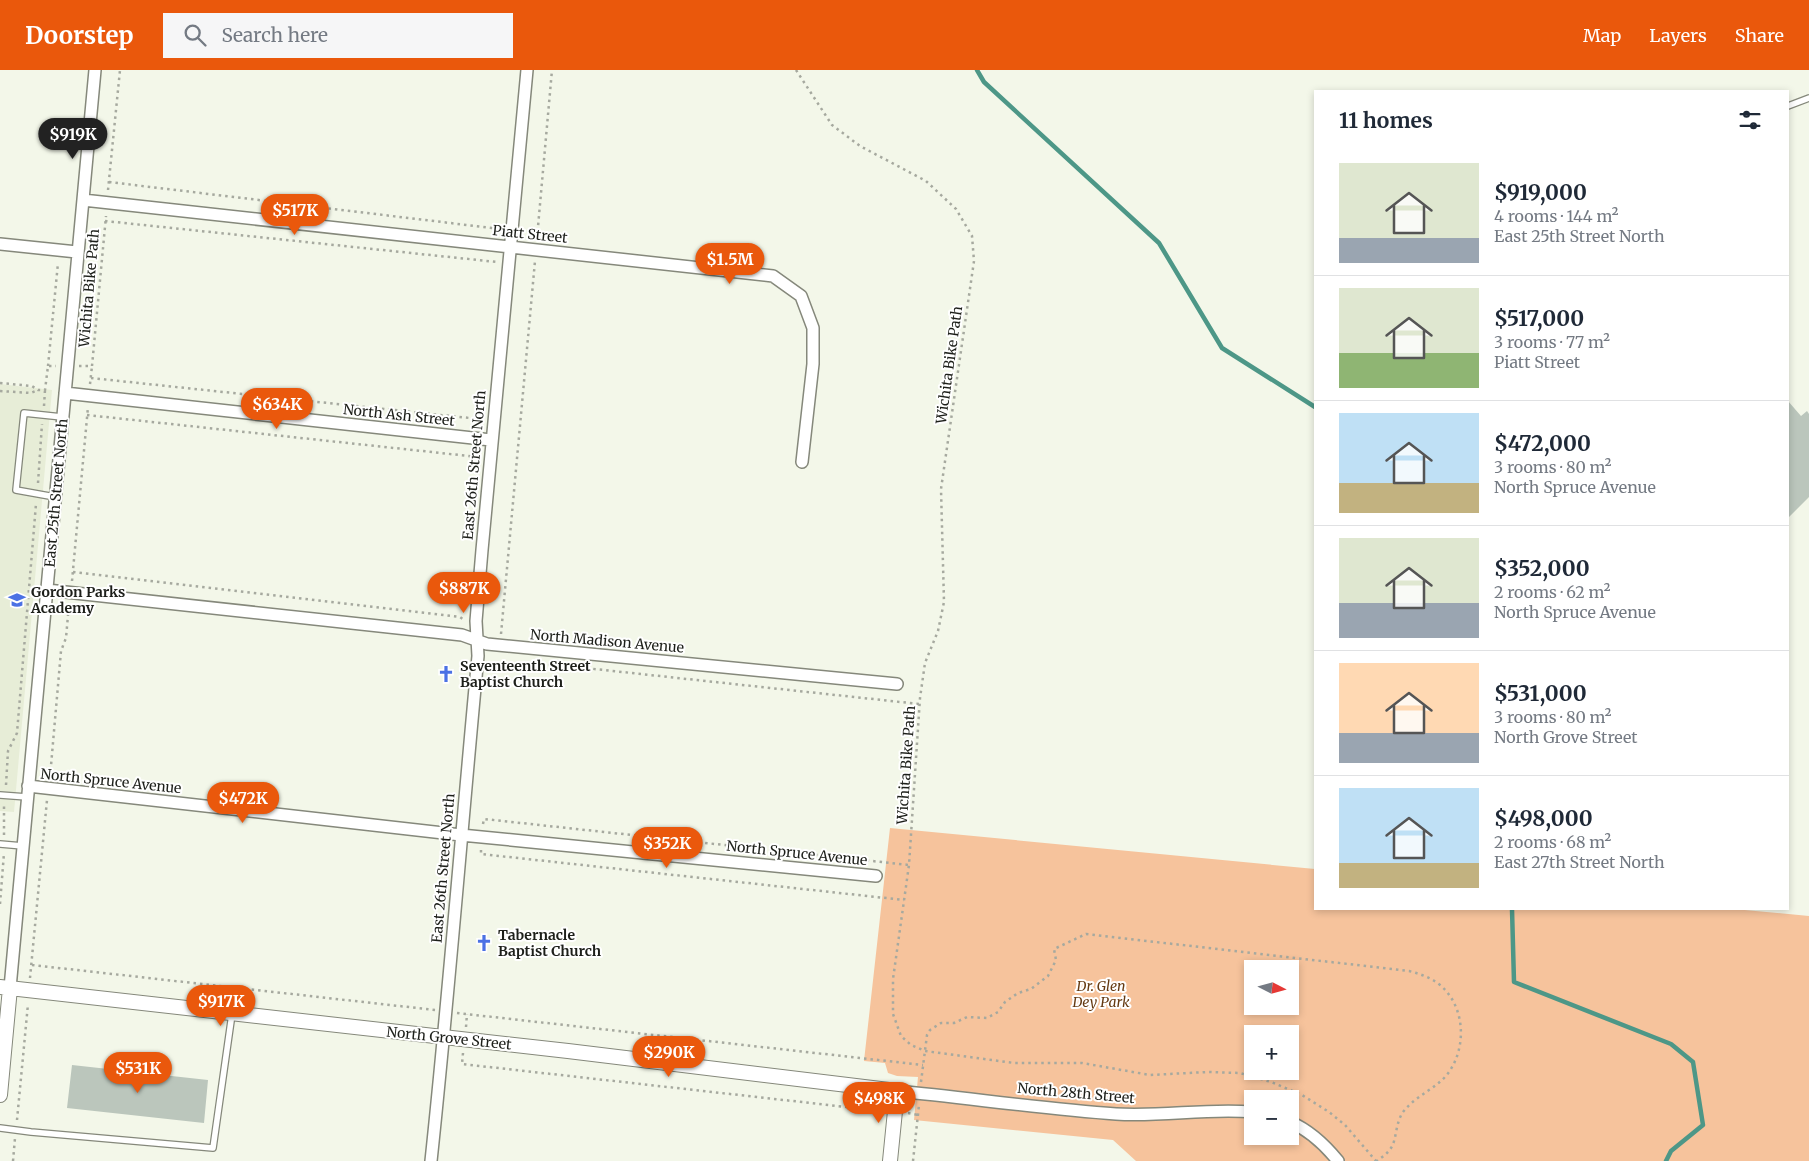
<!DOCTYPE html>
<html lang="en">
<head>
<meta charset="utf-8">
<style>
  :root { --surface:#fff; --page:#f6f6f7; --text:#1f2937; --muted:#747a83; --line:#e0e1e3; --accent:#ea580c }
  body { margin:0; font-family:Merriweather,serif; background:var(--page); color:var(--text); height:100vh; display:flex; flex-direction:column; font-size:19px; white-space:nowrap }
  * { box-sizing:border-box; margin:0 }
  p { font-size:16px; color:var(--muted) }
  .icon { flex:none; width:28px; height:28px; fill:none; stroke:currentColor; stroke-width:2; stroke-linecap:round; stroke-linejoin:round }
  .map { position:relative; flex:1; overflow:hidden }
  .details { position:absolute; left:1314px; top:20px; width:475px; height:820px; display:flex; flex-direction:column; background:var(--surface); border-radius:0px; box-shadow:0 2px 8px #0003 }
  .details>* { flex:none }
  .needle { width:32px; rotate:96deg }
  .tools { position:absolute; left:1244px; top:890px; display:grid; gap:10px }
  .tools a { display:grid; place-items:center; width:55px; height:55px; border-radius:0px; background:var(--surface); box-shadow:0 2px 8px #0003; font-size:25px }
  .price { position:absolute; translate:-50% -42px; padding:0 11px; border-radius:18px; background:var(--accent); color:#fff; font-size:16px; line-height:32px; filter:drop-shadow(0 1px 2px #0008) }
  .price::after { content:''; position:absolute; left:50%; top:30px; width:15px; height:11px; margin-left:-8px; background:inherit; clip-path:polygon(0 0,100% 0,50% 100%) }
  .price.current { background:#222; color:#fff }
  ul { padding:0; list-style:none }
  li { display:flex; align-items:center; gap:15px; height:125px; padding:0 25px }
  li+li { border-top:1px solid var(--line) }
  li span { display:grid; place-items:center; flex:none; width:140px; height:100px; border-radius:0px; color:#555 }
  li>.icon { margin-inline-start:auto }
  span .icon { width:60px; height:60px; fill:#fffc; stroke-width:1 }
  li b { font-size:21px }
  h2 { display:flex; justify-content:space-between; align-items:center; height:60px; padding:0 25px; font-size:21px }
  header { display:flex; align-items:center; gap:30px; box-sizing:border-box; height:70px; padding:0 25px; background:var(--accent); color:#fff }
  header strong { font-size:24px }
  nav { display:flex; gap:28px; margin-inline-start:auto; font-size:18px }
  .search { width:350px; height:45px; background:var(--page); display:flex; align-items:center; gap:12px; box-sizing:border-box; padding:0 18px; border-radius:0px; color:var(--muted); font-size:19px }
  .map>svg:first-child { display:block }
  .built { fill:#e7edd7 }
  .green { fill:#f6c39c; fill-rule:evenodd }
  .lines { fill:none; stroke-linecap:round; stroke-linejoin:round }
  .stream { stroke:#4d9787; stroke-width:4.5 }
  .building { fill:#bbc6bc }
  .service-casing { stroke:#85887b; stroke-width:8 }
  .minor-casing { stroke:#85887b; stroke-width:14 }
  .tertiary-casing { stroke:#85887b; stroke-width:16 }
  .path { stroke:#a6a99f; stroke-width:2.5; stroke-dasharray:2.5 4; stroke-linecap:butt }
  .service { stroke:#fff; stroke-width:5.5 }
  .minor { stroke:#fff; stroke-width:11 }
  .tertiary { stroke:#fff; stroke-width:14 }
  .labels { text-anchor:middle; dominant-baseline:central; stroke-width:4; stroke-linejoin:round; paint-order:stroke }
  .street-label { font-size:14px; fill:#1d1f1a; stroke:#fff }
  .poi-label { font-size:14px; font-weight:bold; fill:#1d1f1a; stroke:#fff; text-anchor:start }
  .park-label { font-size:14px; font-style:italic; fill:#653a12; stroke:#fff }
</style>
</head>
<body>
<header>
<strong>Doorstep</strong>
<div class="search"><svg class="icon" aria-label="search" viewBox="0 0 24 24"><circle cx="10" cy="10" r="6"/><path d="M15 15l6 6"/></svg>Search here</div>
<nav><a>Map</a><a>Layers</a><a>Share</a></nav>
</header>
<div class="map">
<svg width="1809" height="1091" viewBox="0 0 1809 1091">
  <rect width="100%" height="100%" fill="#f3f7e9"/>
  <path class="built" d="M0,314L52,320L14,742L0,741Z"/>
  <path class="green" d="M890,758L1315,799V839H1734L1809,846V1091H1136L1113,1070L914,1050L918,1007L897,1006L888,1003L885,993L864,991ZM1252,899H1290V936H1252ZM1252,964H1290V1001H1252ZM1252,1029H1290V1066H1252Z"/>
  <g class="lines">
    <path class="stream" d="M977,0L984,12L1159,173L1222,278L1315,337
      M1512,839L1514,912L1671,974L1693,992L1703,1055L1671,1081L1666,1091"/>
  </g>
  <path class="building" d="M1788,331L1801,346L1807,341L1809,344V427L1788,448Z
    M72,995L208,1010L204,1053L67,1038Z"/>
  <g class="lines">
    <g class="service-casing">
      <path id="service" d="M1788,36L1809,28
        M55,427L16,420L24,343L62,347
        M0,725L27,727
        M0,774L23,776
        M0,1058L31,1062L213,1078L232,944"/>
    </g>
    <g class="minor-casing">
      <path id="minor" d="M83,130L773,206L801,226L813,258V294L802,392
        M0,174L77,182
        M65,323L491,370
        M47,520L462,565L487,574L897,614
        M28,716L461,765L876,806
        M10,918L95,0
        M897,1021C970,1028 1043,1039 1116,1044C1162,1047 1207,1038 1252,1042
        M1290,1052C1309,1060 1325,1075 1338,1091
        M431,1091C449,923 462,754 478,586L476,551L482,480L527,0"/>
    </g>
    <g class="tertiary-casing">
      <path id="tertiary" d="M0,917L568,981L897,1021L890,1091
        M0,1025L10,918"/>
    </g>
    <path class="path" d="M796,0L832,55L860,76L926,111L956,139L972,166L974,191L941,419L944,532L938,561L925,593L920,628L909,795L893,909V944L901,966L911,975L925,981L1014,993H1082L1150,1005L1208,1002L1240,1003L1271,1012L1302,1025L1329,1042L1345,1055L1376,1091
      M109,112L500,159
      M108,120L120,0
      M105,151L497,192
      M537,168L552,0
      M48,296L58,193
      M79,296H92L106,146
      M91,308L479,349
      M0,313L32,316L38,320H45L48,296H56
      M90,314L92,296
      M0,321L31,323L38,320
      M44,336L45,320
      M87,345L478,387
      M38,413L42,354
      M73,502L460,547L464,550
      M72,511L88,337
      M501,564L535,191
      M548,594L919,634
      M50,707L61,581L66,568L69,534
      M6,715L8,681L17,663L36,434
      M483,754L484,749L909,795
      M4,765V736
      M481,780V784L904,830
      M0,834L4,783
      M32,895L435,940
      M30,908L47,730
      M457,943L923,995
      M466,957L467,944
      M463,983L462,994L882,1041
      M921,1012L927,965L930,960L941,953H954L967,947L987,948L998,942L1005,932L1018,923L1031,919L1048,906L1056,890L1054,879L1086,864L1409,901C1420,904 1430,907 1440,915C1465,936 1467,976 1449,1002C1437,1019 1417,1024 1403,1042C1395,1054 1397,1069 1391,1078C1388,1083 1382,1087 1377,1091
      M908,1043L918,1045
      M17,1050L28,934
      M13,1091L15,1068
      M913,1091L919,1035"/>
    <use href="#service" class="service"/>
    <use href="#minor" class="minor"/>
    <use href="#tertiary" class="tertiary"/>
  </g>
  <defs>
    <g id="school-bare" transform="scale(1.35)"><path d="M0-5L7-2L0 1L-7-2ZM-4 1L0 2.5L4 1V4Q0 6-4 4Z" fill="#4b71e4" stroke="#fff" stroke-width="2.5" paint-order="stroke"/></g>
    <g id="church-bare" transform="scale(1.35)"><path d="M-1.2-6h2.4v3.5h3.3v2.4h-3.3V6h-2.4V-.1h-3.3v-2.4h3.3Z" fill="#4b71e4" stroke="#fff" stroke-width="2.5" paint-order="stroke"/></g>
  </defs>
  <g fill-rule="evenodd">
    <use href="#school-bare" x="17" y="530"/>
    <use href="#church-bare" x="446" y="604"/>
    <use href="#church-bare" x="484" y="873"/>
  </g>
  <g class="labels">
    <g class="street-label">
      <text transform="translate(530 164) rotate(6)">Piatt Street</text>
      <text transform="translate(89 218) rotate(-85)">Wichita Bike Path</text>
      <text transform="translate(949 295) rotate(-82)">Wichita Bike Path</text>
      <text transform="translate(399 345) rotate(6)">North Ash Street</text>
      <text transform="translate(474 395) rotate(-85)">East 26th Street North</text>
      <text transform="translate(56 423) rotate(-85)">East 25th Street North</text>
      <text transform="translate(607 571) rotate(5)">North Madison Avenue</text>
      <text transform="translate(906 695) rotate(-86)">Wichita Bike Path</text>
      <text transform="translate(111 711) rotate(6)">North Spruce Avenue</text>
      <text transform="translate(797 783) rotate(6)">North Spruce Avenue</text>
      <text transform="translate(443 798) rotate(-85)">East 26th Street North</text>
      <text transform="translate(449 968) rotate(6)">North Grove Street</text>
      <text transform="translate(1076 1023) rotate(5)">North 28th Street</text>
    </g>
    <g class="poi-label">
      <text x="31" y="522">Gordon Parks<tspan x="31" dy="16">Academy</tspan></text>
      <text x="460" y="596">Seventeenth Street<tspan x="460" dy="16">Baptist Church</tspan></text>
      <text x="498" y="865">Tabernacle<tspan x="498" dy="16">Baptist Church</tspan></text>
    </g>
    <g class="park-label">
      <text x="1101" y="916">Dr. Glen<tspan x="1101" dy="16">Dey Park</tspan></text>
    </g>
  </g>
</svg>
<div class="tools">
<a><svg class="needle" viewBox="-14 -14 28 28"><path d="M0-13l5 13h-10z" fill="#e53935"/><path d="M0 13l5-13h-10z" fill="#747a83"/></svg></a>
<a>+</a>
<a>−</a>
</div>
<b class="price current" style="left:73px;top:90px">$919K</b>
<b class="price" style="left:295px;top:166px">$517K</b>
<b class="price" style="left:730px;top:215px">$1.5M</b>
<b class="price" style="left:277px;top:360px">$634K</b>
<b class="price" style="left:464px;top:544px">$887K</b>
<b class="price" style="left:243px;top:754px">$472K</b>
<b class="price" style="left:667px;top:799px">$352K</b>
<b class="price" style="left:221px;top:957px">$917K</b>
<b class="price" style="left:669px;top:1008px">$290K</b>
<b class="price" style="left:138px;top:1024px">$531K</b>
<b class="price" style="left:879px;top:1054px">$498K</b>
<section class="details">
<h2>11 homes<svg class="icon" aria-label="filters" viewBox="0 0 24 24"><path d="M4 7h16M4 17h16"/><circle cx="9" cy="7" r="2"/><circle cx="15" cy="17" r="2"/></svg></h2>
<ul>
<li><span style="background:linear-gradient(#dfe7d0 75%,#9aa5b1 0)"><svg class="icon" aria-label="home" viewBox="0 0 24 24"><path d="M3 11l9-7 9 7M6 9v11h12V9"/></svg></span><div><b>$919,000</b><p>4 rooms · 144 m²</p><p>East 25th Street North</p></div></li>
<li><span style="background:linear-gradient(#dfe7d0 65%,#8fb573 0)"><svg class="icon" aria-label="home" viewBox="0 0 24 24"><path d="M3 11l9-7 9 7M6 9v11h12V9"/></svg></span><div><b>$517,000</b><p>3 rooms · 77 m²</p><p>Piatt Street</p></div></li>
<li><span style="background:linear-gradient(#bfe0f5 70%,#c2b280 0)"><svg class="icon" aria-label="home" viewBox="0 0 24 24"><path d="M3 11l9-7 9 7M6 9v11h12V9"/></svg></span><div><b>$472,000</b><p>3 rooms · 80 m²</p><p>North Spruce Avenue</p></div></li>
<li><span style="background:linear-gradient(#dfe7d0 65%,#9aa5b1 0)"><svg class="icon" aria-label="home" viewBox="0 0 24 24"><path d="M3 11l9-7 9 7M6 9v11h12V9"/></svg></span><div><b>$352,000</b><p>2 rooms · 62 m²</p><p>North Spruce Avenue</p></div></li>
<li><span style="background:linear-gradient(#ffd9b3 70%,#9aa5b1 0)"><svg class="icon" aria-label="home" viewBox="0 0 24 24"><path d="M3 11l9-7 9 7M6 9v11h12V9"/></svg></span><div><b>$531,000</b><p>3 rooms · 80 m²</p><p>North Grove Street</p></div></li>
<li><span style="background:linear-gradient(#bfe0f5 75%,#c2b280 0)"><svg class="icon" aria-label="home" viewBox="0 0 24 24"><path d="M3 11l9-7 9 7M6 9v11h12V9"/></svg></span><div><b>$498,000</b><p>2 rooms · 68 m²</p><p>East 27th Street North</p></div></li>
</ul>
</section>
</div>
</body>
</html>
